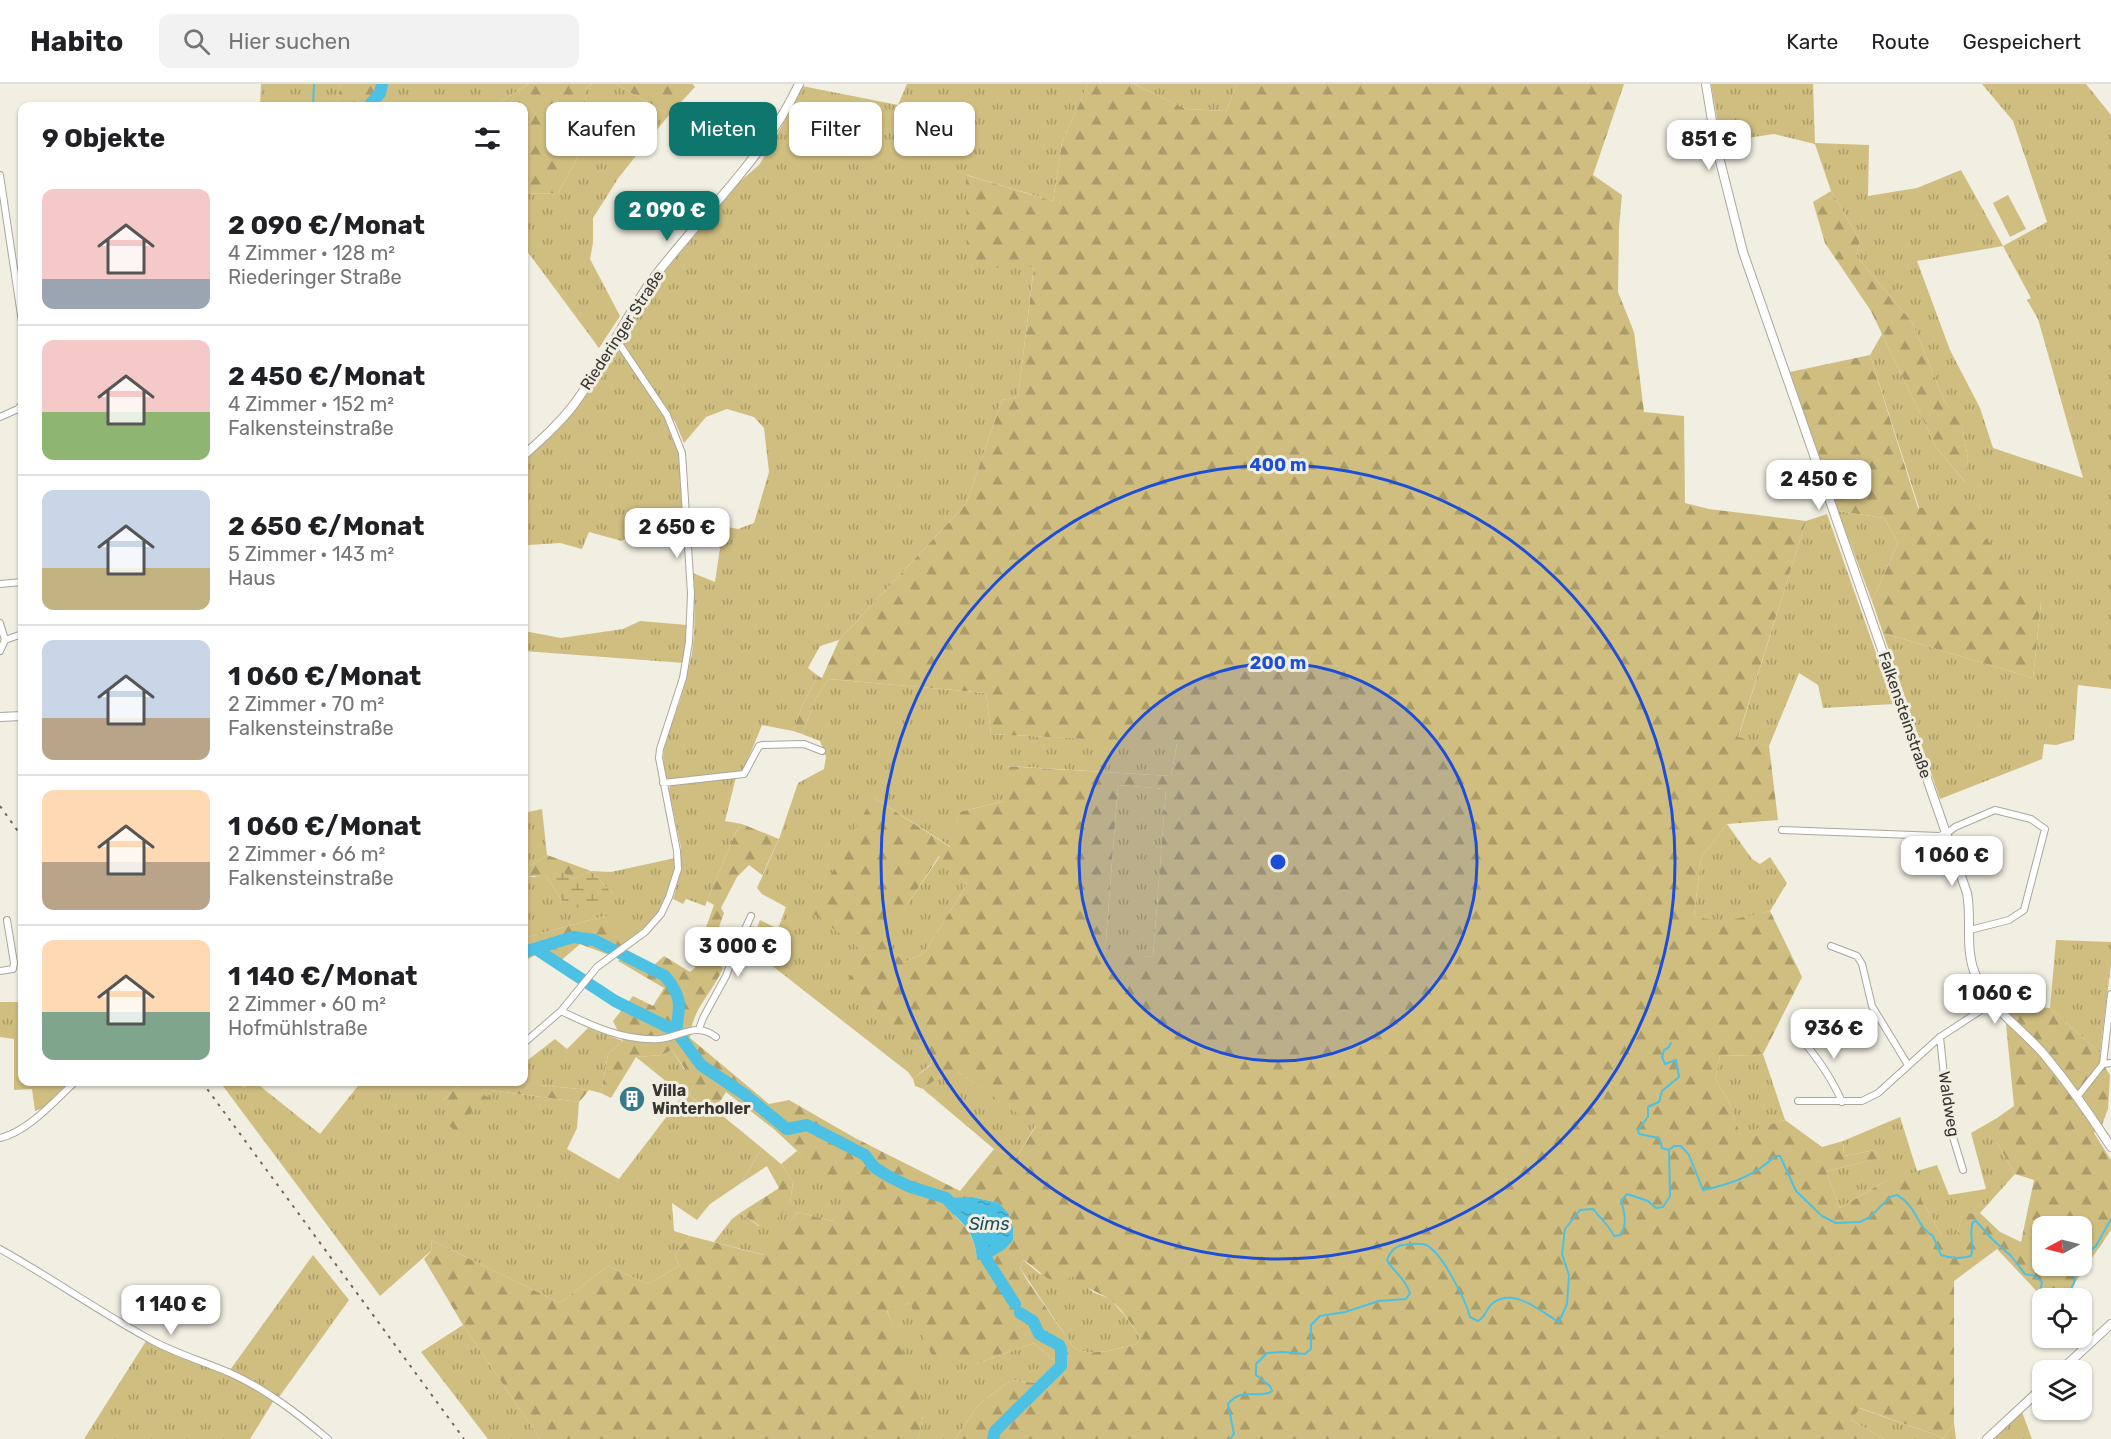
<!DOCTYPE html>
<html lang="de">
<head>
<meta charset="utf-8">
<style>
  :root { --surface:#fff; --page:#f2f2f2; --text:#202124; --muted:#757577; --line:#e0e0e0; --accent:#0f766e }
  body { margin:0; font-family:Rubik,sans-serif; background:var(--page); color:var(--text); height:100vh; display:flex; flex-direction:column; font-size:22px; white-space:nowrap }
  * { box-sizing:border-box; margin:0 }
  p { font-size:20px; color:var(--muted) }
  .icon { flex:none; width:33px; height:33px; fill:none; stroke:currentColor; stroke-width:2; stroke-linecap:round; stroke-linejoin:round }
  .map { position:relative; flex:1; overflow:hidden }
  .sheet { position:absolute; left:18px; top:18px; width:510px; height:984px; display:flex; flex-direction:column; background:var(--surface); border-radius:12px; box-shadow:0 2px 4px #0004 }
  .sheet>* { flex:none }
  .hud { position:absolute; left:546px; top:18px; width:570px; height:54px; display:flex; gap:12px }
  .needle { width:39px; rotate:263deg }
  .fabs { position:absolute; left:2032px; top:1132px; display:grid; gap:12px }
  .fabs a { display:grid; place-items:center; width:60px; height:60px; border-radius:12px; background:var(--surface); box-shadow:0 2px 4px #0004; font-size:30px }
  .price { position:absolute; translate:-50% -51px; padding:0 14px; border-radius:12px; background:#fff; color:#222; font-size:20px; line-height:39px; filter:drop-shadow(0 2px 3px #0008) }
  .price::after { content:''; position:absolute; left:50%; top:36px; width:18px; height:14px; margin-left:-9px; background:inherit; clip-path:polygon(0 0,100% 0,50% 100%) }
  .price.current { background:var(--accent); color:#fff }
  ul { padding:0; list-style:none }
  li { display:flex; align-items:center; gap:18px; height:150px; padding:0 24px }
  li+li { border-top:2px solid var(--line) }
  li span { display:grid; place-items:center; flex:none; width:168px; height:120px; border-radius:12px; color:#555 }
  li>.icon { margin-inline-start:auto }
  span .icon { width:72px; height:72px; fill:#fffc; stroke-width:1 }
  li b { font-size:26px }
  h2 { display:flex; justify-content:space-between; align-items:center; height:72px; padding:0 24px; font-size:26px }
  .pill { padding:0 21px; border-radius:12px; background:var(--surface); box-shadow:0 2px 4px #0004; font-size:21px; line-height:54px }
  .pill.current { background:var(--accent); color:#fff }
  header { display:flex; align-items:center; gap:36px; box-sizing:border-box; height:84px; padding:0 30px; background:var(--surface); border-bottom:2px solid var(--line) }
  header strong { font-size:28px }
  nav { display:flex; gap:33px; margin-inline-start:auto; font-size:21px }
  .search { width:420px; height:54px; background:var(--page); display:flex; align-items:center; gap:15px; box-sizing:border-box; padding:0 21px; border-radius:12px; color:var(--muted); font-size:22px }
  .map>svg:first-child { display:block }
  .grass { fill:url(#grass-tufts); fill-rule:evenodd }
  .forest { fill:url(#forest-firs); fill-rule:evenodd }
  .wetland { fill:url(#wetland-marsh) }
  .park { fill:#d0be80 }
  .water { fill:url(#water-ripples) }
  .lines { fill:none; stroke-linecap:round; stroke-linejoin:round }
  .stream { stroke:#4cc1e4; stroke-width:2 }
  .river { stroke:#4cc1e4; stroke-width:12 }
  .street-casing { stroke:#aaa79c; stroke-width:8 }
  .secondary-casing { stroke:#aaa79c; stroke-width:10 }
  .street { stroke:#fff; stroke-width:6 }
  .secondary { stroke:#fff; stroke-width:8 }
  .rail { stroke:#6c6a63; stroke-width:2; stroke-dasharray:3 6; stroke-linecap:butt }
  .ring { fill:none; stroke:#1d4ed8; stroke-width:3 }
  .labels { text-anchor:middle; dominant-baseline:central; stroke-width:6; stroke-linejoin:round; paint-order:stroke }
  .street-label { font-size:16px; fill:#383632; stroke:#f1eee2 }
  .poi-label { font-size:16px; font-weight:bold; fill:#383632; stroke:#f1eee2; text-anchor:start }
  .water-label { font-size:18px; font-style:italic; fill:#1c4d5c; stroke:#f1eee2 }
  .centre { fill:#1d4ed8; stroke:#f1eee2; stroke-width:3 }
  .ring-label { font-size:18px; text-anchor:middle; font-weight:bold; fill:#1d4ed8; stroke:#f1eee2; stroke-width:6; stroke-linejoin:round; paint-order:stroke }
</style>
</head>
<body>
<header>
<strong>Habito</strong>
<div class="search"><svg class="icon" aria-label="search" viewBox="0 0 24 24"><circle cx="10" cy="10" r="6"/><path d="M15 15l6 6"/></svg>Hier suchen</div>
<nav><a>Karte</a><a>Route</a><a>Gespeichert</a></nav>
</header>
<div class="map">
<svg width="2111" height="1355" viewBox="0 0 2111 1355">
  <defs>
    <pattern id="grass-tufts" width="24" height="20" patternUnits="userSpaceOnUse" patternTransform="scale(1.5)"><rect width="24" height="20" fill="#d0be80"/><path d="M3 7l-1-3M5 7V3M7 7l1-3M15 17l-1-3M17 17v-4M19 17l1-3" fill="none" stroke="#aa9b69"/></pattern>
    <pattern id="forest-firs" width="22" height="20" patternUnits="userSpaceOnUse" patternTransform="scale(1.5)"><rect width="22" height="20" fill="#d0be80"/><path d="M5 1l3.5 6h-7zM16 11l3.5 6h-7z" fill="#aa9b69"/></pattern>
    <pattern id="wetland-marsh" width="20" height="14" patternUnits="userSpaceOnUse" patternTransform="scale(1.5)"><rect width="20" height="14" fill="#d0be80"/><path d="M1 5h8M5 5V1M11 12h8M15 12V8" fill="none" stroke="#aa9b69"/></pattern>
    <pattern id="water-ripples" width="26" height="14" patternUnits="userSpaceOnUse" patternTransform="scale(1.5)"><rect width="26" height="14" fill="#4cc1e4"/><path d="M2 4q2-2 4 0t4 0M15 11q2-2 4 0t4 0" fill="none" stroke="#409eb9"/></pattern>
  </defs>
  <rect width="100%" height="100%" fill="#f1eee2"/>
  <path class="grass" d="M261,0H341L336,22H260Z
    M388,0H529L493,22H377Z
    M592,0H616L669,31L619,93L593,134V159L590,175L620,232L599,264L524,163V110L558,109L585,60L586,5Z
    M907,0H1088L1062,58L1053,117L967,91L1034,182L1018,313L1002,316L966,420L839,556L820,562L808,584L818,592L803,620L793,647L762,641L744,685L737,689L672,697L666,695C657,661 674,641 682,610C686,596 689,582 692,569C696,543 694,515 693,489L715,498L720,464L691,452V436L738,445L754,439L769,388L764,344L754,333L727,325L706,333L684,359L675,338L625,264L621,253L656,198L736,101L759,81L774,57L802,2L898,21Z
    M1134,0H1237L1226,27L1186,25Z
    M1711,0H1813L1815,59L1869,61L1868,112L1917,104L1961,86L2003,162L2047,138L2013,37L1982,0H2086L2111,31V605L2078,601L2074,656L2056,661L2044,660L2042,675L1940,715L1883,549L2033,594L2041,519L1919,424L1870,271L1882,250L1936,363L1965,398L1968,375L1962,342L1944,316L1912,238L1856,172L1860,156L1831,107L1815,60L1774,50L1747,54L1719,45ZM2003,162L2031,214L2027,216L2038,235L2083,394L1993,364L1980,324L1950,266L1917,177Z
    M617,266L620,267L669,339L679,367L686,461L629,452L622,457L589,448L582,465L560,459L528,461L524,483V377L565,338L584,313L612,268Z
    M1838,427L1884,434L1898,459L1872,517Z
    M1827,430L1894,620L1823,624L1818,601L1799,589L1769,662L1738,654L1806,437Z
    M640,537L687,541L684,579L524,567V547L561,554L623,545Z
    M829,595L986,609L991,650L1177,659L1171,692L1006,682L1005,717L959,728L951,763L873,713L866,869L847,899L932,974L931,980L913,995L908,988L743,859L749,841L757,844L760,836L778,845L786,823L762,810L757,804L779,755L798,699L824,685L826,673L820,657L802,650L817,612Z
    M736,693L725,737L742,740L736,748L705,822L686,815L683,820L673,815L681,787V764L669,707L670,701Z
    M1118,701L1166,705L1153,873L1105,869Z
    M542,725L547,771L530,782L524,781V729Z
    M1727,740L1752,775L1760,780L1770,773L1787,799L1770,827L1722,839L1694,832L1701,774Z
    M940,772L967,800L924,869L905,878L882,858Z
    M675,774C675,809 659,833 632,854L605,832L524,854V792L534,793L545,790L563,818L613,810L591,787L611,788Z
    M2056,856L2111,858V880L2100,969L2050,924Z
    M0,918H22V998H69L43,1024L35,1027L32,1005L14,1006V955L0,953Z
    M588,944L623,957L608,970L601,1009L589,1006L507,998H524V979L555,955L567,965Z
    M672,966L694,1000L690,1011L708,1028L713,1024L762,1064L741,1099L710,1120L697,1136L672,1119L674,1147L690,1152L675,1171L679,1182L648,1200L608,1182L560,1219L431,1156L432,1166L380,1212L220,998H239L244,1003L255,998L320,1050L361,998H456L461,999L443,1016L468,1033L474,1025H481L495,1017L480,1010L482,1005L579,1018L577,1044L567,1065L619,1095L683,1011L636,973L662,971Z
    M1763,970L1785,1036L1740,1051L1728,1016L1715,995L1720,971L1752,972Z
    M946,988H958L1036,1041L1016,1074L994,1065L923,1005Z
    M1900,1033L1917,1087L1937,1081L1949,1111L1986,1105L1971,1049L1997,1034V1058L2015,1090L1980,1129L1962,1131L1957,1152H1942L1921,1115L1889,1095L1840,1124L1826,1087L1877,1075L1875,1066L1844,1072L1843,1057Z
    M797,1067L851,1111L832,1137L798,1128L765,1171L714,1158L732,1135L740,1129L759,1142L790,1120L793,1098L781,1080Z
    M313,1171L349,1216L279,1313L253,1296L230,1286Z
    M1023,1176L1040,1190L1073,1192L1093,1208L1110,1215L1126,1233L1140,1253L1137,1260C1119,1264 1091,1274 1074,1264L1020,1184Z
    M910,1219L975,1280L1034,1259L1059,1281L1043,1300L1012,1296L980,1319L955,1355H918L923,1332L887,1226Z
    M463,1241L540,1355H488L421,1268Z
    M146,1257L176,1272L234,1293L274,1316L250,1355H84Z
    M1859,1324L1944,1354L1954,1339L1956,1355H1884L1851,1336Z
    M2022,1328L2032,1355H1993Z"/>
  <path class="forest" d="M341,0H388L377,22H336Z
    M529,0H592L586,5L585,60L558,109L524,110V22H493Z
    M616,0H693L695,3L669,31Z
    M1088,0H1134L1186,25L1226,27L1237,0H1624L1593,91L1622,111L1619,143L1618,208L1634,248L1644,328L1684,332L1685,419L1709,425L1806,437L1738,653L1769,662L1778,736L1727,740L1701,774L1694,832L1722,838L1770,827L1802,893L1763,970L1752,972L1720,971L1715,995L1728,1016L1740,1050L1785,1036L1822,1063L1843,1057L1844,1072L1875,1066L1878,1075L1826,1087L1840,1124L1889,1095L1917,1088L1921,1115L1942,1152H1957L1962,1130L1980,1129L2000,1148L2021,1158L2034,1096L2015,1090L1997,1058V1034L2014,1022L2004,920L2050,924L2100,969L2105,983L2110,991L2108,1025L2102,1041L2094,1049L2111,1076V1146L2064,1215H2044L1997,1165L1954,1197V1339L1944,1354L1860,1324L1851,1336L1884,1355H955L980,1319L1012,1296L1043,1300L1059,1281L1034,1259L975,1280L932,1272L910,1219L887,1227L917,1305L923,1332L918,1355H540L463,1241L424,1175L432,1166L431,1156L560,1219L608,1182L648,1200L679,1182L675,1171L690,1152L764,1171L798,1128L832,1137L850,1111L807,1076L775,1046L726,1008L721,1016L709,1028L690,1011L694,1000L680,1002L675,994L685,985L672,966L662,971L636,973L611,1014L601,1009L608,970L623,957L613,937L633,912L653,922L664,904L618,877L628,868L653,882L664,872L690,888L695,884L693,869L696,854L705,846L714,821L707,817L736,748L742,740L779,755L762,791L749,781L737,793L721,824L724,829L717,849L709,857L705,868L723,884C712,910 692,924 690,954L769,1020L789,1016L855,1054L960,1107L994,1065L1016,1074L1036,1042L958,988H946L923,1005L915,1002L913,995L931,981L932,974L846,899L866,869L811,828L873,713L950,763L959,728L1005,717V682L1171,692L1177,660L991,650L986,609L829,595L817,612L802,650L793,647L803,620L818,592L822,594L839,556L966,420L1002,316L1018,313L1034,183L967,184L966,91L1053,117L1062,58ZM1118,701L1166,705L1153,873L1105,868ZM939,772L967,800L924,869L905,878L883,858ZM973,1113L999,1119L977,1175C975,1150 963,1140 946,1122ZM2043,1143H2082V1182H2043ZM1023,1176C1041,1185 1049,1207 1073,1192C1083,1205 1096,1206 1109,1215C1122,1224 1131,1240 1140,1253L1137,1260C1119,1264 1091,1274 1074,1264L1025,1193L1020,1184Z
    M1831,107L1860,156L1856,172L1912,238L1944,316L1962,341L1968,375L1966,399L1936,363L1871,227L1825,159L1813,118Z
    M1870,271L1918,424L1958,422L2041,519L2033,594L1883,549L1872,517L1898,459L1884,434L1838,427L1790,288Z
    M547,771L591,787L574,795C556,784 543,794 524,792V781L530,782Z
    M605,832L615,836L632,854L609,871L580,860L556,881L538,869L524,878V854Z
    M469,998H507L589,1006L579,1018L482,1005L481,1010L495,1016L489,1028L474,1025L468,1033L472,1046L467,1054L463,1056L449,1041L443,1016L461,999Z
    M762,1064L781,1080L793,1098L790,1120L773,1139L760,1142L740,1129L779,1104L767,1082L741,1099Z"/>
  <path class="wetland" d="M591,787L613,810L604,823L586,827L563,818L545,790L564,789L574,795Z"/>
  <path class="park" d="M2008,111L2026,145L2010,153L1993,119Z"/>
  <path class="water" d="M973,1113L999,1119L1008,1129L1013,1143V1156L1005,1165L987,1176H977C975,1148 964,1141 946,1122V1114Z"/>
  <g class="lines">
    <path class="stream" d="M313,22L314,0
      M1669,1066L1662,1064L1659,1054L1639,1050L1638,1046L1648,1033V1023L1659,1018L1662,1007L1679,993L1676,976L1665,980L1662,973L1664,966L1668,964L1671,959
      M2082,1174L2096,1162L2111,1135
      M2066,1215L2074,1199L2076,1182
      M1230,1355L1234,1350L1228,1320C1243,1302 1258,1316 1272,1307L1270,1302L1256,1291V1280L1267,1269L1283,1268L1305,1270L1311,1265V1241L1320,1232L1345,1228L1379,1217L1406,1215L1410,1209C1404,1192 1394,1189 1387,1176C1390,1168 1394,1162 1403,1161C1410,1160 1420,1159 1426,1161C1442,1168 1466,1217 1470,1233L1478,1237C1486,1233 1486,1224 1493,1219C1515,1203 1541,1228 1559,1238L1567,1220L1569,1191L1562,1170L1565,1145L1580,1126L1593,1125C1601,1135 1609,1141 1614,1152L1621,1151C1627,1140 1625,1129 1621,1117L1627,1110L1648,1117L1656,1124L1663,1123L1670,1112L1669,1066L1674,1062H1681L1689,1071L1703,1106C1729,1101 1756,1091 1775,1072H1780L1796,1107L1822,1132L1836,1139L1860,1138L1870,1133L1890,1113L1897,1111C1917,1122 1917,1144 1933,1152L1941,1171C1951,1175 1960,1175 1971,1172C1975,1160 1968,1150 1973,1138L1976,1137L1992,1155L2011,1172L2025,1190L2035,1192L2042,1198L2040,1209L2047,1215"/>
    <path class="river" d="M369,22L380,9L382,0
      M536,865L615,917L676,947
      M524,868L573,853L594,856L665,892C683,914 680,921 676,947L701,981L744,1010L787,1045L807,1041L865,1071L874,1083L888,1092L908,1102L946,1114L956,1125
      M982,1161L987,1176L1015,1220
      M993,1355L995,1347L1061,1282V1265L1059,1261L1039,1250L1033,1237L1020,1229"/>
    <g class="street-casing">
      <path id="street" d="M0,91L22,238
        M0,333L18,325L22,320
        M0,500L22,498
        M0,539L5,556L0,567
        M5,556L22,550
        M663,699L744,690L759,662L763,661L804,660L822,667
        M1782,746L1939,752L1946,750L1955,743L1995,726L2031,735L2045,745L2024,826L2009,836L1970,846
        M1831,862L1857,872L1862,880L1872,922L1908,981
        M0,887L13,885L14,879L7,836
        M561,927C592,942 624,957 659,955C681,953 696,937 716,953
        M699,945L703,934L726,892L736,865L751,832
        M1798,951C1816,972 1831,992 1842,1018
        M1940,953L1949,1040L1963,1086
        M524,959L561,927L597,883L645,848L661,830L669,813L678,785L677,767L659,674L660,665L683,594L689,558L691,509L682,369L667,331L616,255
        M2103,980L2111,910
        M2077,1013L2103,980L2111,979
        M1798,1017H1862L1878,1009L1940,953L1992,919
        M0,1054C29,1047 54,1017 75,998
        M0,1165C52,1194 101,1229 153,1257C177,1270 205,1278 230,1289C266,1305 298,1330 328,1355"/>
    </g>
    <g class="secondary-casing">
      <path id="secondary" d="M1706,0L1716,61L1743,168L1967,809C1972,835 1965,862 1974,887C1987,924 2023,944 2047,974C2070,1002 2091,1032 2111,1063
        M524,371C542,355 560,339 575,319C604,280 624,235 652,196C701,131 764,75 799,0
        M0,633L22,632
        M2060,1287L2111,1240
        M1987,1355L2043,1303"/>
    </g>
    <use href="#street" class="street"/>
    <use href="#secondary" class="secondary"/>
    <path class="rail" d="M0,722L22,753
      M202,998L464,1355"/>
  </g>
  <circle cx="1278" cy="778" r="199" fill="#1d4ed8" fill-opacity=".12"/>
  <g class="ring">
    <circle cx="1278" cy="778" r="199"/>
    <circle cx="1278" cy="778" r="397"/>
  </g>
  <defs>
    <g id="building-disc" transform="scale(1.35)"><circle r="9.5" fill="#39798d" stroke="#f1eee2"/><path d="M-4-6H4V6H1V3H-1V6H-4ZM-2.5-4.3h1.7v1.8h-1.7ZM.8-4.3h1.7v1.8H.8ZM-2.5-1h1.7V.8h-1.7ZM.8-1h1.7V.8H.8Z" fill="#fff"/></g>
  </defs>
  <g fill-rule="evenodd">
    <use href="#building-disc" x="632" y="1015"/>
  </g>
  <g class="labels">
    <g class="street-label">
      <text transform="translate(622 246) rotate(-57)">Riederinger Straße</text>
      <text transform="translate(1905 631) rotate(71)">Falkensteinstraße</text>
      <text transform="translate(1949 1020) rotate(81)">Waldweg</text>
    </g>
    <g class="poi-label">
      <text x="652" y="1006">Villa<tspan x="652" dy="18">Winterholler</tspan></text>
    </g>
    <g class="water-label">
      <text x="989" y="1140">Sims</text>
    </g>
  </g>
  <circle cx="1278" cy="778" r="9" class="centre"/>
  <g class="ring-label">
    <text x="1278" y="387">400 m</text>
    <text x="1278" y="585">200 m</text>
  </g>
</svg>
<div class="fabs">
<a><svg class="needle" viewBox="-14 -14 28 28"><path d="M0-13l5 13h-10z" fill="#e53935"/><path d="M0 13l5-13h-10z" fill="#757577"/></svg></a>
<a><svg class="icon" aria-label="locate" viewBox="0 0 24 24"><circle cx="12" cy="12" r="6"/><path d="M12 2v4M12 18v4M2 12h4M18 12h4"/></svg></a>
<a><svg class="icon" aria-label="layers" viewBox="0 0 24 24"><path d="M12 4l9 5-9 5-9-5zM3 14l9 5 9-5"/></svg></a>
</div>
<b class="price" style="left:1709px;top:87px">851 €</b>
<b class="price current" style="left:667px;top:158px">2 090 €</b>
<b class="price" style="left:1819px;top:427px">2 450 €</b>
<b class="price" style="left:677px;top:475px">2 650 €</b>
<b class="price" style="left:1952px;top:803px">1 060 €</b>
<b class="price" style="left:738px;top:894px">3 000 €</b>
<b class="price" style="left:1995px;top:941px">1 060 €</b>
<b class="price" style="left:1834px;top:976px">936 €</b>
<b class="price" style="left:171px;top:1252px">1 140 €</b>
<div class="hud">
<a class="pill">Kaufen</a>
<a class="pill current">Mieten</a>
<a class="pill">Filter</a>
<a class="pill">Neu</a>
</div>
<section class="sheet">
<h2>9 Objekte<svg class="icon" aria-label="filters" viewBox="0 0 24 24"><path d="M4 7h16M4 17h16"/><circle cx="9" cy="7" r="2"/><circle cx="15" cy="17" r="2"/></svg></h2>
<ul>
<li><span style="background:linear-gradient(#f6c9c9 75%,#9aa5b1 0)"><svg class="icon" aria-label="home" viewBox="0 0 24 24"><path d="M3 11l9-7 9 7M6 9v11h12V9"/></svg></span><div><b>2 090 €/Monat</b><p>4 Zimmer · 128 m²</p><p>Riederinger Straße</p></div></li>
<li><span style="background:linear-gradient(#f6c9c9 60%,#8fb573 0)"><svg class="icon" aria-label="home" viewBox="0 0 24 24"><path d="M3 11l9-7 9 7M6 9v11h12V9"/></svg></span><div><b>2 450 €/Monat</b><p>4 Zimmer · 152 m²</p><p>Falkensteinstraße</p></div></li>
<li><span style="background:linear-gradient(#c9d6e8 65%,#c2b280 0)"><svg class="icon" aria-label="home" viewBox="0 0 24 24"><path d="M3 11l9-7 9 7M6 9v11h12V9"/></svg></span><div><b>2 650 €/Monat</b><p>5 Zimmer · 143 m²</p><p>Haus</p></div></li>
<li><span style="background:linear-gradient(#c9d6e8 65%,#b9a48a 0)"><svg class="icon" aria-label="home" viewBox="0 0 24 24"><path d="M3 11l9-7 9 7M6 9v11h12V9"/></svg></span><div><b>1 060 €/Monat</b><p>2 Zimmer · 70 m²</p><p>Falkensteinstraße</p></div></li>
<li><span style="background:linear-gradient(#ffd9b3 60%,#b9a48a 0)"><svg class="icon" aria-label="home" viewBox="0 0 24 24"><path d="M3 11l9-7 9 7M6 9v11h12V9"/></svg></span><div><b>1 060 €/Monat</b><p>2 Zimmer · 66 m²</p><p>Falkensteinstraße</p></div></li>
<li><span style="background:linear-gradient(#ffd9b3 60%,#7fa58c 0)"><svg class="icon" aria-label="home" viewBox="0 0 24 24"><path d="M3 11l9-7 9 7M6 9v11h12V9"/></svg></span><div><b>1 140 €/Monat</b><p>2 Zimmer · 60 m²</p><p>Hofmühlstraße</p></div></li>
</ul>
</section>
</div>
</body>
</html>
